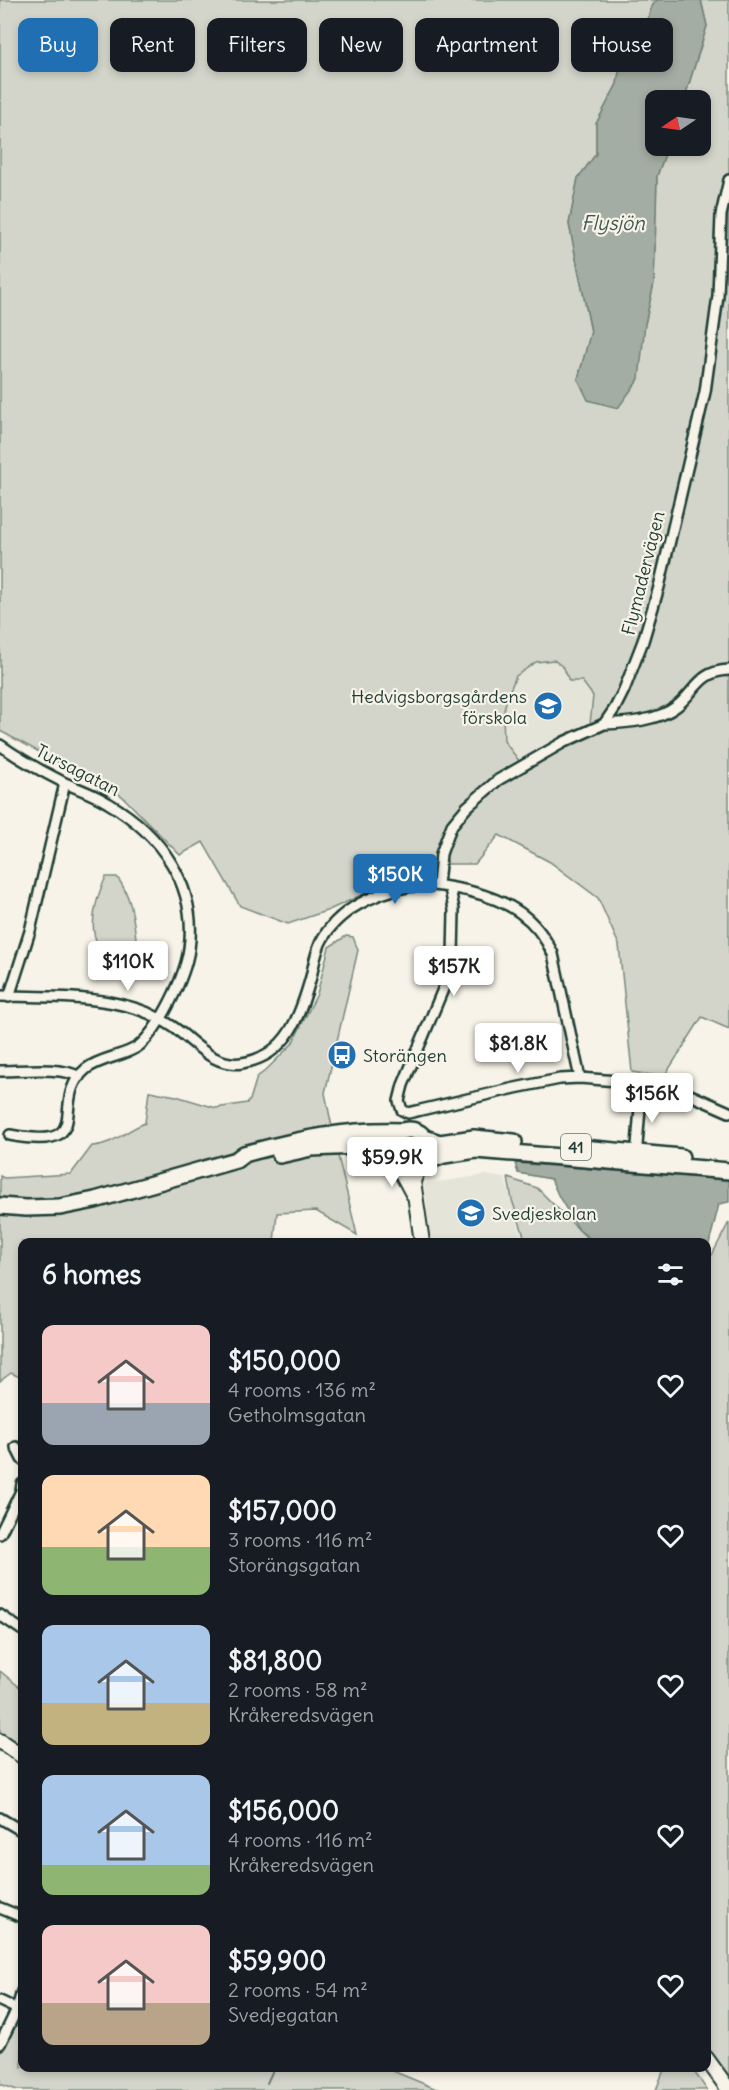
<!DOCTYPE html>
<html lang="en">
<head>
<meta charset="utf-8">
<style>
  :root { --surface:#171b24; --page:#242831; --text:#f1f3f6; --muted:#9ea1a6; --accent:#1f6fb2 }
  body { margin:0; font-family:Delius,sans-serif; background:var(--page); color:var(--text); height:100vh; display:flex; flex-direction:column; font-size:22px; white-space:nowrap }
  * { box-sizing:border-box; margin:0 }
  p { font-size:20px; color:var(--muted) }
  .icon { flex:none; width:33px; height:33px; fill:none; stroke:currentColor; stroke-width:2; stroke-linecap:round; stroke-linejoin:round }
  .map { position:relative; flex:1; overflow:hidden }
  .drawer { position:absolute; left:18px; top:1238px; width:693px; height:834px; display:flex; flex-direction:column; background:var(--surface); border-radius:12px; box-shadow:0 3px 9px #0003 }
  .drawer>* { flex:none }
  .hud { position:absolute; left:18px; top:18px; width:693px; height:54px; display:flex; gap:12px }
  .needle { width:39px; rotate:257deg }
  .buttons { position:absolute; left:645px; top:90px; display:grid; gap:12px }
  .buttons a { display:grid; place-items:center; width:66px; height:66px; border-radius:12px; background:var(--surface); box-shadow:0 3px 9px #0003; font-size:30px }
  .price { position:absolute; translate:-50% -51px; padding:0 14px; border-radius:6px; background:#fff; color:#222; font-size:20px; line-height:39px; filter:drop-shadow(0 2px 3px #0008) }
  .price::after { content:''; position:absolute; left:50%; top:36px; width:18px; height:14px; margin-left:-9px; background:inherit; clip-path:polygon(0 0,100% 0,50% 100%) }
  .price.active { background:var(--accent); color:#fff }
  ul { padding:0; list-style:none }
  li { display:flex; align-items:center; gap:18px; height:150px; padding:0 24px }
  li span { display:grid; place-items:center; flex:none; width:168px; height:120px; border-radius:12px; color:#555 }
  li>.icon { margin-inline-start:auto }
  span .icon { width:72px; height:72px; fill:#fffc; stroke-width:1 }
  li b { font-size:26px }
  h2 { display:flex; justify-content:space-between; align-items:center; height:72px; padding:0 24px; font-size:26px }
  .tag { padding:0 21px; border-radius:12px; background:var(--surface); box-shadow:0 3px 9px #0003; font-size:21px; line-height:54px }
  .tag.active { background:var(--accent); color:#fff }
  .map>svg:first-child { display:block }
  .built { fill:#e5e4d9 }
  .green { fill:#d3d5ca; stroke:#79897f; stroke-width:1.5; fill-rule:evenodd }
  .water { fill:#a4ada3; stroke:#6f8077; stroke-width:1.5 }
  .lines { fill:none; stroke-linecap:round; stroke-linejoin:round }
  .stream { stroke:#6f8077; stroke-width:2 }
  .street-casing { stroke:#1f3d34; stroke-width:14 }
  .secondary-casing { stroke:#1f3d34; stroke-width:18 }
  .primary-casing { stroke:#1f3d34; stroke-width:20 }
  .street { stroke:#f7f3e8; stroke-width:9 }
  .secondary { stroke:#f7f3e8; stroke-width:14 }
  .primary { stroke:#f7f3e8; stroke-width:15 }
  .labels { text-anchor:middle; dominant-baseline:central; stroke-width:4.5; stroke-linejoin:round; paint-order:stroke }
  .shield { fill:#f7f3e8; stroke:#60746a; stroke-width:1.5 }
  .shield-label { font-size:16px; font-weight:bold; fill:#1f3d34 }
  .street-label { font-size:18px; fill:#1f3d34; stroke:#f7f3e8 }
  .poi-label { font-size:18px; fill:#1f3d34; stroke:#f7f3e8; text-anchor:start }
  .water-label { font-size:20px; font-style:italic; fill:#405950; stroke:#f7f3e8 }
</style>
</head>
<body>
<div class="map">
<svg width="729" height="2090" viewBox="0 0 729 2090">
  <rect width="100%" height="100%" fill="#f7f3e8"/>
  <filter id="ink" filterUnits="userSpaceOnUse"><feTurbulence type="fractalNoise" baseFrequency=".0167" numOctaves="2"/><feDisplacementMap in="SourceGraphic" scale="12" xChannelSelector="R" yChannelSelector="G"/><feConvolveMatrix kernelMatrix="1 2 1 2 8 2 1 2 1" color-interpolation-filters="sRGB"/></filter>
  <g filter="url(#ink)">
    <path class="built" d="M554,660L582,680L593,695L590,724L520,762L504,741L503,715L507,697L516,676L536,662Z
      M485,1175L505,1178L523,1242H431L424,1184Z"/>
    <path class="green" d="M0,0H657L652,6L643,33L622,54L617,84L596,124V154L578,178L569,224L591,332L578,379L645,324L654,283L657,176L668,146H700V100H684L707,26L701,0H729V1029L702,1017L664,1077L632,1072L619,945L598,898L550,862L499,835L475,864H431L419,875L381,886L329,910L288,924L240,906L203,842L180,855L122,796L0,731ZM554,660L564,668L569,681H582L593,696L590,724L520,762L504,741L503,715L507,697L516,676L536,662Z
      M106,877H117C131,896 133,915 136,938L121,953L109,954C106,951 101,948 98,944C87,927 98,893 106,877Z
      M346,936L353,937L358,950L325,1093L338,1156L357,1235L316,1211L277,1213L274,1242H22V1378L11,1373L0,1381V1176L4,1178L71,1174L92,1146C113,1145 126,1130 145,1123L149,1091L176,1096L216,1108L247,1103L250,1100L257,1077L265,1071L292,1044L317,994L329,947Z
      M508,1178L537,1188L591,1242H526L512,1200Z
      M729,1222V2081L706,2051V1255H712Z
      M0,1671L22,1689V1747L0,1732Z
      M22,2004V2067H240L253,2069L254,2067H383L439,2090H17L0,2084V2051Z
      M665,2067H691L707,2090H656Z"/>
    <path class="water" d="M657,0H701L707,26L684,100H656V146H668L657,176L654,283L645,324L639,379L618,408L588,400L578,379L591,331L569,224L578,178L596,154V124L617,84L622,54L643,33L652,6Z
      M515,1163L729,1180V1202L719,1204L709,1244L707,1245L706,1242H595L579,1230L559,1197L551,1179L518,1173Z"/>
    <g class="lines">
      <path class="stream" d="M267,2083L273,2070"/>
      <g class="street-casing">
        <path id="street" d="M604,724C627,723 658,721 677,706C696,691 699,671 729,670
          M0,745C20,759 41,771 63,782C78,789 94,794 108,803C161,834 198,886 189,949C185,977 161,1026 140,1045C127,1056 101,1057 86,1069C47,1101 100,1152 10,1135
          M438,885L441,854L446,840L452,825L467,807L498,780L564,742L604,724L615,708L624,690L643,641L659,587L705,392L718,296L721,215L729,180
          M450,888L454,910L453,956L446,982L403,1085L399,1101L402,1110L408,1113L515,1088L560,1079L580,1078L642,1083L688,1094L729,1112
          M0,996C46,997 105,995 148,1013C159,1018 170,1024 180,1032C198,1046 216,1067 242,1063C287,1056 300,1016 311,977C314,964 316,949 323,938C342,905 388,887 424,885C439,884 455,888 469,891C509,901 536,917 553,954L580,1078
          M9,997L30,931L65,783
          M0,1071C20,1071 64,1066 79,1077
          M636,1158L642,1083
          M16,1447L22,1459
          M0,1534L21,1491L22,1484
          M0,1615L22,1630
          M0,1818L22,1831
          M0,1908L22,1917
          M0,2001L17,2009
          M0,2044L17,2009L22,1991"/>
      </g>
      <g class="secondary-casing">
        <path id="secondary" d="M397,1164L413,1194
          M420,1165L413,1181L422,1242
          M0,1741L22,1756
          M706,2058L729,2090"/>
      </g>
      <g class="primary-casing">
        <path id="primary" d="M390 1149a19 19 0 1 1 38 0a19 19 0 1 1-38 0Z
          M425,1138L440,1143L474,1138L514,1142
          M571,1147L681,1157
          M280,1155L311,1148L357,1146L394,1159
          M422,1163L444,1155L476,1150L729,1171
          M0,1206L26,1208L60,1207L95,1200L236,1160L244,1154C299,1139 347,1129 404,1131"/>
      </g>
      <use href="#street" class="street"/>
      <use href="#secondary" class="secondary"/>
      <use href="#primary" class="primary"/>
    </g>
  </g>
  <defs>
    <g id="school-disc" transform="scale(1.5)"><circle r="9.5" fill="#1f6fb2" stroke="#f7f3e8"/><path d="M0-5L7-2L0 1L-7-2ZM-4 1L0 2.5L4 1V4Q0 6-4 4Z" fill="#fff"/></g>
    <g id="bus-disc" transform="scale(1.5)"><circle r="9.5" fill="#1f6fb2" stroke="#f7f3e8"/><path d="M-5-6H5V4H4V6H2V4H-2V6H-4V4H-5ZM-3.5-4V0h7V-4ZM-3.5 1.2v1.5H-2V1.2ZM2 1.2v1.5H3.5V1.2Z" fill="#fff"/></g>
  </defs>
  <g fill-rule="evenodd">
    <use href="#school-disc" x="548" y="706"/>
    <use href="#bus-disc" x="342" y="1055"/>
    <use href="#school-disc" x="471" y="1213"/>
  </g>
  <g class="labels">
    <rect class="shield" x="561" y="1134" width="30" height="26" rx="4.5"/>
    <g class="shield-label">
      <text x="576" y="1147">41</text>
    </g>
    <g class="street-label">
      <text transform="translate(643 573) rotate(-76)">Flymadervägen</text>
      <text transform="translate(78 770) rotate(27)">Tursagatan</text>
    </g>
    <g class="poi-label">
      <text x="527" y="696" text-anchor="end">Hedvigsborgsgårdens<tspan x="527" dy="21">förskola</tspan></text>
      <text x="363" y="1055">Storängen</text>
      <text x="492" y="1213">Svedjeskolan</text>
    </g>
    <g class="water-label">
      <text x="613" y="222">Flysjön</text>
    </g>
  </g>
</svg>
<div class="buttons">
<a><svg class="needle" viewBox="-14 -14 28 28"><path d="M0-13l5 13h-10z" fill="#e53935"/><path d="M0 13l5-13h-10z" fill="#9ea1a6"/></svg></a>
</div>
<b class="price active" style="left:395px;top:905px">$150K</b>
<b class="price" style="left:128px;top:992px">$110K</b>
<b class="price" style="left:454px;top:997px">$157K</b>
<b class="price" style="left:518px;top:1074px">$81.8K</b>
<b class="price" style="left:652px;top:1124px">$156K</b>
<b class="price" style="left:392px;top:1188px">$59.9K</b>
<div class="hud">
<a class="tag active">Buy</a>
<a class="tag">Rent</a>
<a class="tag">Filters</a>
<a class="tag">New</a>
<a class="tag">Apartment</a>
<a class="tag">House</a>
</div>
<section class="drawer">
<h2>6 homes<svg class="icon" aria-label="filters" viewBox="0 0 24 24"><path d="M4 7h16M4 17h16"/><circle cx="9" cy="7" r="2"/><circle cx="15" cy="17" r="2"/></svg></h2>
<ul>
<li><span style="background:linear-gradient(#f6c9c9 65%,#9aa5b1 0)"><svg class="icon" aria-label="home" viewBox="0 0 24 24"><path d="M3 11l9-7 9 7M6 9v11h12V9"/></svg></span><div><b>$150,000</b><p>4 rooms · 136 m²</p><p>Getholmsgatan</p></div><svg class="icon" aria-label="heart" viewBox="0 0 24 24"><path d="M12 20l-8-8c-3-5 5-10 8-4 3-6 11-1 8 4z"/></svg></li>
<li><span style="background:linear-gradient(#ffd9b3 60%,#8fb573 0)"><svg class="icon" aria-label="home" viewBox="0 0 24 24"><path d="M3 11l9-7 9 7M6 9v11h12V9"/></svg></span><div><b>$157,000</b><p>3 rooms · 116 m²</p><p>Storängsgatan</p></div><svg class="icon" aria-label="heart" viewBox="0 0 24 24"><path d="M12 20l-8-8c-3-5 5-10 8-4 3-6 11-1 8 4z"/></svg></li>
<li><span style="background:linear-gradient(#a9c7e8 65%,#c2b280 0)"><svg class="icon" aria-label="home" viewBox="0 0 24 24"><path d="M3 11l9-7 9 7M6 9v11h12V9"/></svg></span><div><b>$81,800</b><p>2 rooms · 58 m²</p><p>Kråkeredsvägen</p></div><svg class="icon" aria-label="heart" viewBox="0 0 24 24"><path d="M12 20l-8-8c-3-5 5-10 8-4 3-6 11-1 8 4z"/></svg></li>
<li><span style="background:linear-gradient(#a9c7e8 75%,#8fb573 0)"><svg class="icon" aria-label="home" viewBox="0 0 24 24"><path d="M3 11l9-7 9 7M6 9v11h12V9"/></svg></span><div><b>$156,000</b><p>4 rooms · 116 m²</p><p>Kråkeredsvägen</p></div><svg class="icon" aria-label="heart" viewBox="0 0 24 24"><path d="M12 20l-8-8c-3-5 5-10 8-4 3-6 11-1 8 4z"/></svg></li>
<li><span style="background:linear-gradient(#f6c9c9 65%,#b9a48a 0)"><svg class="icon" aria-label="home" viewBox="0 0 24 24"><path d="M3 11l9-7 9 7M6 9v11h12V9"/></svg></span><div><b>$59,900</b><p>2 rooms · 54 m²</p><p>Svedjegatan</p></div><svg class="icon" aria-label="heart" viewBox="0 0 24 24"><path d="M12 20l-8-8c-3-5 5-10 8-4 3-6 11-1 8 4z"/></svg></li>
</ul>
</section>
</div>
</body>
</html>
